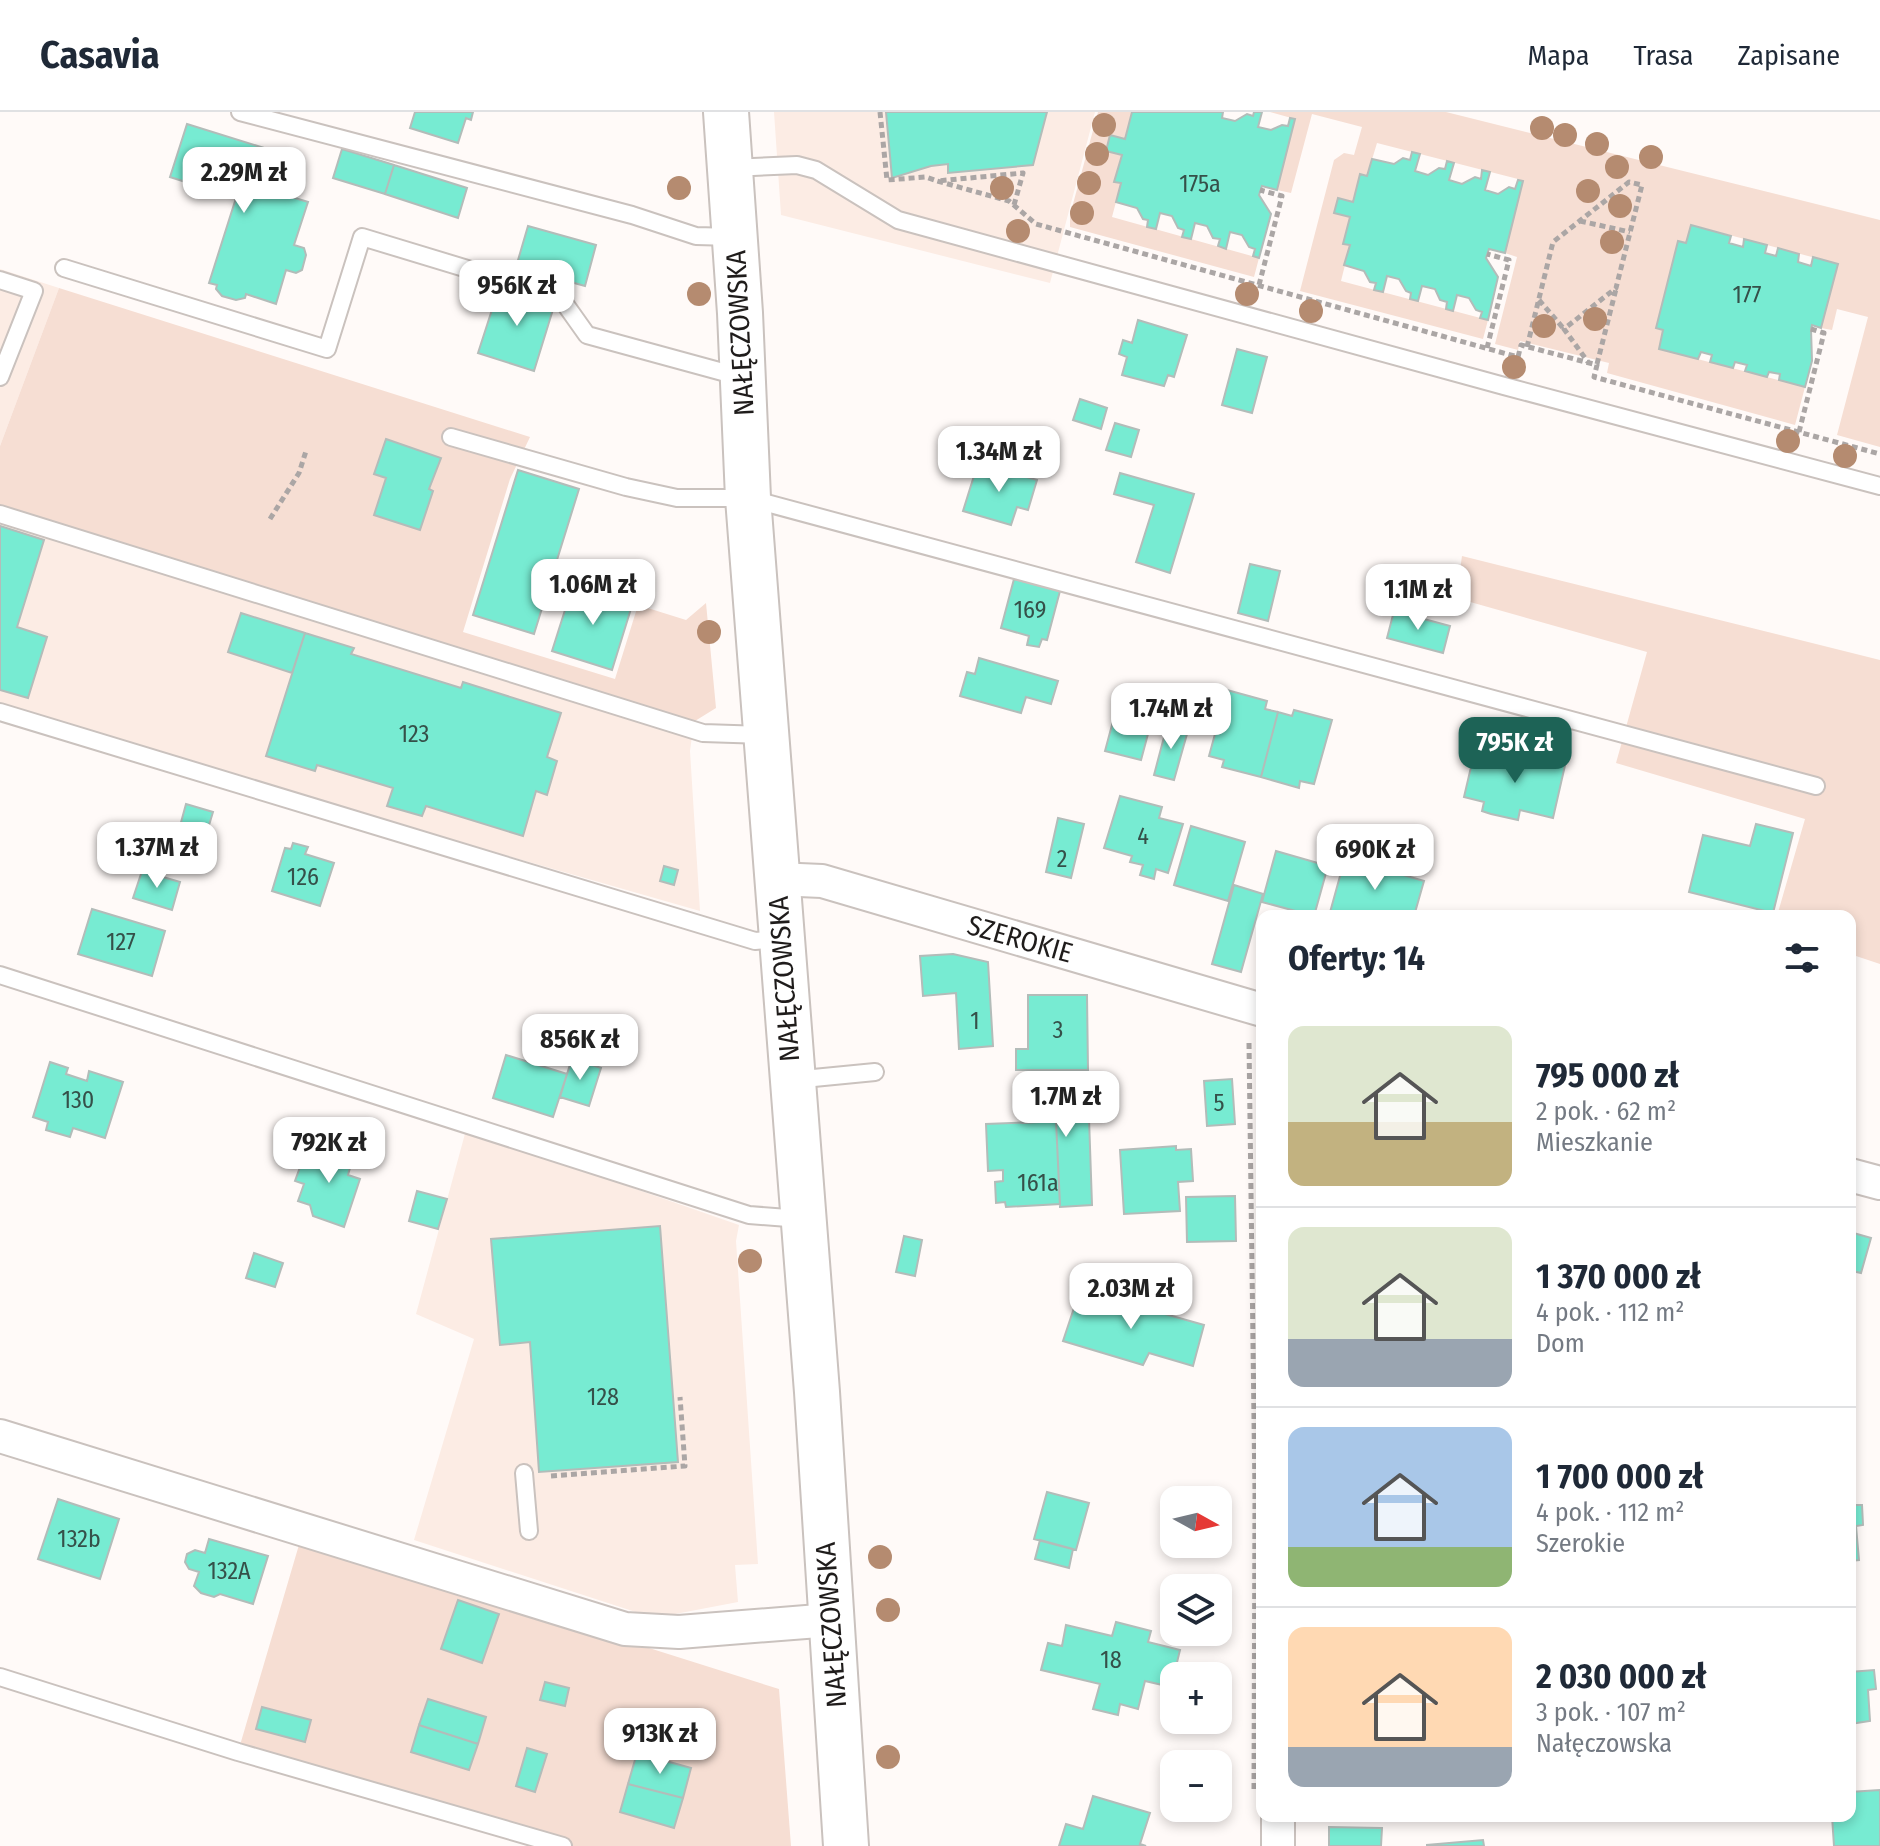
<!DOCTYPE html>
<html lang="pl">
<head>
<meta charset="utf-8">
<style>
  :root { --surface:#fff; --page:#f6f6f7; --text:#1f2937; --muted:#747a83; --line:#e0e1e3; --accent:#1d6356 }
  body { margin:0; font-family:"Fira Sans Condensed",sans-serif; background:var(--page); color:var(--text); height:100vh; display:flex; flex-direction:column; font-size:30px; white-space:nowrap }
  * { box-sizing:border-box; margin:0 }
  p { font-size:26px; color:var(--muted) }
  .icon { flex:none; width:44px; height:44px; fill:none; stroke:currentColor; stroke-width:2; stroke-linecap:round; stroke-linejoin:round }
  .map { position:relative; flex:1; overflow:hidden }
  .sheet { position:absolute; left:1256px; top:798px; width:600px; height:912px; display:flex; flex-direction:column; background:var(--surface); border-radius:16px; box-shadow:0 4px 12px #0003 }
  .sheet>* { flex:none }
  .needle { width:52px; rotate:98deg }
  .tools { position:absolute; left:1160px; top:1374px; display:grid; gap:16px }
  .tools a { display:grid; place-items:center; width:72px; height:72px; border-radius:16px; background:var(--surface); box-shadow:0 4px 12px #0003; font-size:40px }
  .price { position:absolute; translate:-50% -68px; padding:0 18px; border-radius:16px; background:#fff; color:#222; font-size:26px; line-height:52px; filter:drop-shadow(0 2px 4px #0008) }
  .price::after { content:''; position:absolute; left:50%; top:48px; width:24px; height:18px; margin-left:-12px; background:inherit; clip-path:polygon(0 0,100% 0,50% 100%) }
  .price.current { background:var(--accent); color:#fff }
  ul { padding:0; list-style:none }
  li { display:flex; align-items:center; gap:24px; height:200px; padding:0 32px }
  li+li { border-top:2px solid var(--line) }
  li span { display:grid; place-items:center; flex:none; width:224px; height:160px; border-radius:16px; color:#555 }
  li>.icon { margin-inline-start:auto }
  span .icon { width:96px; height:96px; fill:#fffc; stroke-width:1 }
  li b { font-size:34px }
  h2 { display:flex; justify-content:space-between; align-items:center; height:96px; padding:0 32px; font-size:34px }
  header { display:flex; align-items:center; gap:48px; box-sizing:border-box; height:112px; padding:0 40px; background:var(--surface); border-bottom:2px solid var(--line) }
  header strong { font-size:38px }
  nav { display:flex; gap:44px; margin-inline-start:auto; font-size:28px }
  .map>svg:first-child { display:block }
  .built { fill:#fcece4 }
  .green { fill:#f6ded3 }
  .building { fill:#77ebd2; stroke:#b3bcb9; stroke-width:2 }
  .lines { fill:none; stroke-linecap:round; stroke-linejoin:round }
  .service-casing { stroke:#cac2be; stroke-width:20 }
  .minor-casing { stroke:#cac2be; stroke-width:36 }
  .secondary-casing { stroke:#cac2be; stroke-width:48 }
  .path { stroke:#aba6a5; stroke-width:5; stroke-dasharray:6 4; stroke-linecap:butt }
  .service { stroke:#fff; stroke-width:16 }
  .minor { stroke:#fff; stroke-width:32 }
  .secondary { stroke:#fff; stroke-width:44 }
  .tree { fill:#b58b70 }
  .labels { text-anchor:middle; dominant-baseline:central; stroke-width:6; stroke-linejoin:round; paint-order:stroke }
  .number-label { font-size:24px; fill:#355049 }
  .street-label { font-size:28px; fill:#1f1c1b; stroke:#fff }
</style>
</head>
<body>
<header>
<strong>Casavia</strong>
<nav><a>Mapa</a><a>Trasa</a><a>Zapisane</a></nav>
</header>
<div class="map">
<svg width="1880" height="1734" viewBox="0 0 1880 1734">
  <rect width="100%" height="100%" fill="#fffaf8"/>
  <path class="built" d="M774,0H1095L1050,171L781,103Z
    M0,157L59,176L0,334Z
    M0,405L693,617L690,639L700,799L247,669L0,594Z
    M466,1018L739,1113L736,1129L758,1452L735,1453L738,1490L654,1506L414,1428L474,1227L416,1202Z"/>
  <path class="green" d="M1098,0H1132L1125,27L1110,23L1106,38L1122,43L1114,69L1121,71L1112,105L1259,146L1254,165L1070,115V103Z
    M1270,0H1446L1880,108V335L1837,323L1868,205L1837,197L1832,218L1821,216L1838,152L1692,113L1686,131L1678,129L1656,215L1663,218L1659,237L1805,275L1795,313L1607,261L1609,251L1520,229L1518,238L1495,232L1517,145L1505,141L1523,70L1518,67L1377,31L1367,64L1360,62L1353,90L1338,86L1334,101L1350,105L1343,131L1350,133L1341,169L1488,208L1483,227L1300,179L1334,48L1344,41L1354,43L1362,15L1312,2L1291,81L1277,78L1295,7Z
    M59,176L530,325L510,367L463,520L615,567L638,493L686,508L706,491L716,596L695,609L0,396V334Z
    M1462,444L1880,548V852L1850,842V804H1777L1805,707L1616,651L1647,540L1456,486Z
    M301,1426L779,1577L791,1734H537L238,1640Z"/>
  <path class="building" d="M415,0H473L471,8L466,6L458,31L410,16Z
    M886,0H1047L1033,53L948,61V52L931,54L892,66Z
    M1132,0H1223L1222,6L1235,9L1247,2L1253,4L1254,0H1262L1258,15L1271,18L1282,13L1288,14L1290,6L1295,7L1277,78L1262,74L1259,83L1271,102L1259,146L1253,144L1255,137L1249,135L1242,123L1230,120L1226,137L1218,134L1220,127L1213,126L1207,114L1195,111L1191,127L1182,125L1184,118L1178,116L1172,104L1160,101L1156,117L1147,115L1148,108L1143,107L1137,96L1116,90L1121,71L1114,70L1122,43L1106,39L1110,23L1125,27Z
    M187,12L264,36L253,73L308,90L294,133L304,136L306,143L302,158L296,161L286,158L276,192L246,182L245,186L236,188L222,184L216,177L217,173L209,171L236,86L170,65Z
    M342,37L394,53L385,82L333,66Z
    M1412,40L1420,42L1415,59L1428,63L1439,56L1445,57L1447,49L1454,51L1449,68L1462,72L1475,65L1481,67L1482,58L1490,60L1485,78L1498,82L1509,75L1515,77L1518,68L1523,69L1505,141L1489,137L1486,146L1498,165L1488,208L1480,206L1482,200L1476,198L1469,186L1457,183L1453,199L1446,197L1447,190L1440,188L1435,177L1422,174L1418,189L1410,187L1411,181L1406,179L1399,167L1387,164L1383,180L1374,178L1376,171L1370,170L1364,159L1344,153L1350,133L1343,132L1350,105L1334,101L1338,86L1353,90L1360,62L1367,64L1372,47L1394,52L1403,46L1410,48Z
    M394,53L467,76L458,106L385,82Z
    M1691,113L1731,124L1729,131L1743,135L1744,127L1767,133L1765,141L1776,144L1778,136L1799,142L1798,150L1811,154L1813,145L1838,152L1821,216L1812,213L1811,217L1812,249L1805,275L1779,268L1780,262L1769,260L1767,265L1745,259L1747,253L1735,250L1733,256L1710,250L1712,243L1701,240L1698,247L1659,237L1663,218L1656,216L1678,129L1686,131Z
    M528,114L596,133L585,174L516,155Z
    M500,173L555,191L534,259L478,241Z
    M1138,208L1187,223L1174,265L1168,263L1164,274L1122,263L1127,245L1119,242L1123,228L1132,231Z
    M1237,237L1267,245L1252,301L1222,293Z
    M1080,287L1107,296L1101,317L1073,308Z
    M1115,311L1139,318L1131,345L1106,338Z
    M386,327L441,346L429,377L433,379L420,418L374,403L386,366L374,362Z
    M978,351L1037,368L1028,398L1017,395L1011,413L963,399Z
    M518,358L579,377L534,522L473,503Z
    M1120,361L1194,382L1170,461L1136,450L1154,393L1114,382Z
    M0,414L44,428L17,515L47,525L28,586L0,578Z
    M1250,452L1280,459L1268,509L1238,501Z
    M1014,467L1060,479L1047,528L1042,527L1039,535L1027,533L1029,524L1001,516Z
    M594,475L634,487L612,558L552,539L572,476L591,482Z
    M1394,499L1450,514L1443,541L1387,526Z
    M241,501L305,521L292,561L228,540Z
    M305,521L354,536L351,542L461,576L463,570L561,601L547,645L557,649L547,683L536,679L523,724L426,694L422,704L387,694L393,676L317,653L315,659L266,644Z
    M979,546L1058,569L1051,592L1026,585L1021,601L960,584L967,560L975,562Z
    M1227,578L1267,589L1265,597L1278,600L1261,665L1222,655L1224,648L1209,644Z
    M1116,598L1152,607L1141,648L1105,639Z
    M1294,598L1332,608L1314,672L1300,669L1299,676L1261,665L1278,600L1292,604Z
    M1168,610L1189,615L1174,668L1154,663Z
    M1475,638L1538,652L1540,643L1566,649L1553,706L1520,698L1518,708L1491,702L1482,699L1484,690L1464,685Z
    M1120,684L1162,695L1159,706L1183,712L1168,761L1156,757L1154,767L1140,763L1143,753L1130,750L1132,744L1104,736Z
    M186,692L213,700L200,743L174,736Z
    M1058,706L1084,712L1071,766L1046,760Z
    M1756,712L1793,721L1773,801L1689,780L1703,723L1750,734Z
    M1191,714L1245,730L1228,789L1174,773Z
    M293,731L308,735L305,742L334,751L320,794L272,779L285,736L291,737Z
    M1276,739L1328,754L1314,804L1262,790Z
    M1345,746L1424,769L1414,804H1329Z
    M664,754L678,758L674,773L660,769Z
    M142,759L180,770L172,798L133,786Z
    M1234,773L1263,782L1241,860L1212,852Z
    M92,797L165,819L152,864L78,842Z
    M953,842L988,850L993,934L959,937L956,881L923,884L920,844Z
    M1028,883H1087L1088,958H1016V937H1028Z
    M506,943L567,962L553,1005L493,986Z
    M572,946L601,956L589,994L560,985Z
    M50,950L68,956L66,962L87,969L89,959L123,970L105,1026L73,1016L70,1025L46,1018L48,1010L33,1005Z
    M1232,967L1235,1012L1207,1014L1204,969Z
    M1088,977L1092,1093L1060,1095L1056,1009L1023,1011V980Z
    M1056,1009L1060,1092L1006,1095L1005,1090L996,1091L995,1070L1003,1069V1058L988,1059L986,1012Z
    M322,1031L354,1042L348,1063L360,1067L344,1115L313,1104L310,1093L298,1089L304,1072L295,1069L303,1047L315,1051Z
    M1176,1034V1038L1191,1037L1193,1069L1178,1070L1180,1099L1124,1102L1120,1038Z
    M417,1079L447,1087L438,1117L409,1109Z
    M1235,1084L1236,1129L1187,1130L1186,1085Z
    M660,1114L678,1350L539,1360L530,1230L500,1233L491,1127Z
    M1850,1120L1871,1126L1861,1161L1852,1159L1850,1166Z
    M904,1124L922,1128L915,1164L896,1160Z
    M254,1141L283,1151L275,1175L246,1166Z
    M1080,1178L1204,1213L1193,1254L1149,1241L1143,1253L1063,1229Z
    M1047,1380L1089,1391L1076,1438L1034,1427Z
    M58,1387L119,1407L100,1467L38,1447Z
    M1850,1393H1862L1863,1413L1856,1414L1859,1448L1850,1449Z
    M209,1427L268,1444L253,1492L220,1482L214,1485L201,1481L194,1474L199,1460L189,1457L185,1450L187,1442L195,1438L205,1441Z
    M1040,1428L1073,1437L1069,1456L1035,1447Z
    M458,1488L499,1502L482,1551L441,1537Z
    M1116,1510L1151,1519L1148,1530L1180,1538L1171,1575L1145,1569L1138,1597L1120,1592L1118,1603L1093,1597L1100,1572L1041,1558L1048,1531L1062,1534L1066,1513L1112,1524Z
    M1874,1558L1876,1577L1868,1578L1870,1609L1850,1612V1560Z
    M545,1570L569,1576L565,1594L540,1588Z
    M428,1587L486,1605L478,1632L419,1613Z
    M262,1595L311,1608L305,1630L256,1617Z
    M419,1613L478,1632L469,1658L411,1640Z
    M527,1636L547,1642L535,1680L516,1674Z
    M637,1641L691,1656L683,1686L628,1672Z
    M628,1672L683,1686L674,1716L620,1700Z
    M1880,1678V1734H1834L1832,1704H1850V1680Z
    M1093,1684L1150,1701L1140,1732L1146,1734H1059L1066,1712L1083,1717Z
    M1329,1715L1382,1716L1381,1734H1329Z
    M1483,1728L1484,1734H1427V1733Z"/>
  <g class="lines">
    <g class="service-casing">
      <path id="service" d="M240,0L632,103L696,124L733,125
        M731,56L797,53L816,58L898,108L1504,274L1880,374
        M64,156L327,237L362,125L560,185L587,223L741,265
        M0,168L34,179L0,265
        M451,325L626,375L677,386H748L1816,674
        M0,402L703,621L764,623
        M0,600L755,829L779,827
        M0,863L749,1103L801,1107
        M793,968L875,960
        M524,1361L529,1419
        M0,1565L238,1640L563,1734"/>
    </g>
    <g class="minor-casing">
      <path id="minor" d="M776,767L822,769L1262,898
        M1850,1063L1880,1071
        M0,1324L625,1517L679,1520L831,1508
        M1278,1704V1734"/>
    </g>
    <g class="secondary-casing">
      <path id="secondary" d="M726,0L740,201L748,386L817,1280L846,1734"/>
    </g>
    <path class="path" d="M880,0L887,68L926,65L937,69
      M1014,93L1023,61L937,69L1009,89L1036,112L1518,245L1521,233L1597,253L1594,265L1880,342
      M1580,109L1630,120
      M1259,173L1282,84L1260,78
      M1539,188L1564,217
      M1527,235L1553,130L1629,70L1642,73L1616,176L1564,217L1588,250
      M1487,236L1509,148L1487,142
      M1597,252L1616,177
      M1799,320L1824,221L1811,217
      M270,407L299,361L306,339
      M1249,931L1255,1382L1254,1681
      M551,1364L685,1354L680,1285"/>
    <use href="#service" class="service"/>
    <use href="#minor" class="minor"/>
    <use href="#secondary" class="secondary"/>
  </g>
  <g class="tree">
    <circle cx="1104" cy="13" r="12"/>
    <circle cx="1542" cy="16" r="12"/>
    <circle cx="1565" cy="23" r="12"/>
    <circle cx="1597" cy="32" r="12"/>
    <circle cx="1097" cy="42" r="12"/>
    <circle cx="1651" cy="45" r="12"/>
    <circle cx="1617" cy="55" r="12"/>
    <circle cx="1089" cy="71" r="12"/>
    <circle cx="679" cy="76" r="12"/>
    <circle cx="1002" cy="76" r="12"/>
    <circle cx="1588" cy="79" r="12"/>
    <circle cx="1620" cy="94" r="12"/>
    <circle cx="1082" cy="101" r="12"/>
    <circle cx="1018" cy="119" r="12"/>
    <circle cx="1612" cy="130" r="12"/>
    <circle cx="699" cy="182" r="12"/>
    <circle cx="1247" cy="182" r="12"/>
    <circle cx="1311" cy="199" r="12"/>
    <circle cx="1595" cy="207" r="12"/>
    <circle cx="1544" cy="214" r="12"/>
    <circle cx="1514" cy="255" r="12"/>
    <circle cx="1788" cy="329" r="12"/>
    <circle cx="1845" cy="344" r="12"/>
    <circle cx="709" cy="520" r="12"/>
    <circle cx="750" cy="1149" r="12"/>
    <circle cx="880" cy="1445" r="12"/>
    <circle cx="888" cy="1498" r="12"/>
    <circle cx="888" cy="1645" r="12"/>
  </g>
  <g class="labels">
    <g class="number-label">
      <text x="1200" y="72">175a</text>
      <text x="1747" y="183">177</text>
      <text x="1030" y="498">169</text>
      <text x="414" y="622">123</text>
      <text x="1143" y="724">4</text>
      <text x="1062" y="747">2</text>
      <text x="303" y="765">126</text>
      <text x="121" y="830">127</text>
      <text x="975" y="909">1</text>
      <text x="1058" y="918">3</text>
      <text x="78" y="988">130</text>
      <text x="1219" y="991">5</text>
      <text x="1038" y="1071">161a</text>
      <text x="603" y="1285">128</text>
      <text x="79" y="1427">132b</text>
      <text x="229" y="1459">132A</text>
      <text x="1111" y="1548">18</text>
    </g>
    <g class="street-label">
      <text transform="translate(740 221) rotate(-93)">NAŁĘCZOWSKA</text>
      <text transform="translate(1020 827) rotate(16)">SZEROKIE</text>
      <text transform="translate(784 867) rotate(-94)">NAŁĘCZOWSKA</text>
      <text transform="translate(831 1513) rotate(-94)">NAŁĘCZOWSKA</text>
    </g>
  </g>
</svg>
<div class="tools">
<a><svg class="needle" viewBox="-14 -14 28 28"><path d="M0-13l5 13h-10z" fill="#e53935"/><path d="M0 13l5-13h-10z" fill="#747a83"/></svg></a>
<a><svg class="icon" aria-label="layers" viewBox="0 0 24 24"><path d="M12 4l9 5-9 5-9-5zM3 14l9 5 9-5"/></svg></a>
<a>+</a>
<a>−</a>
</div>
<b class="price" style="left:244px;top:103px">2.29M zł</b>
<b class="price" style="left:517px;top:216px">956K zł</b>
<b class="price" style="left:999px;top:382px">1.34M zł</b>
<b class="price" style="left:593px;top:515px">1.06M zł</b>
<b class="price" style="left:1418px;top:520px">1.1M zł</b>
<b class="price" style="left:1171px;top:639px">1.74M zł</b>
<b class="price current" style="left:1515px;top:673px">795K zł</b>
<b class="price" style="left:157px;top:778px">1.37M zł</b>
<b class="price" style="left:1375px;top:780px">690K zł</b>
<b class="price" style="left:580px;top:970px">856K zł</b>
<b class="price" style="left:1066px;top:1027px">1.7M zł</b>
<b class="price" style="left:329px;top:1073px">792K zł</b>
<b class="price" style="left:1131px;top:1219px">2.03M zł</b>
<b class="price" style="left:660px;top:1664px">913K zł</b>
<section class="sheet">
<h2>Oferty: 14<svg class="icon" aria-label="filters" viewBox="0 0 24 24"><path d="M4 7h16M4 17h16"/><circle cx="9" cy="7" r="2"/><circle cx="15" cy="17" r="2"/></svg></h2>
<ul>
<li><span style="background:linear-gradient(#dfe7d0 60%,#c2b280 0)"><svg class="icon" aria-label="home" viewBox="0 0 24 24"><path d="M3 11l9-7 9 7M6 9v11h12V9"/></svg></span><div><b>795 000 zł</b><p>2 pok. · 62 m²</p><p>Mieszkanie</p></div></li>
<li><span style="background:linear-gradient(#dfe7d0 70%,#9aa5b1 0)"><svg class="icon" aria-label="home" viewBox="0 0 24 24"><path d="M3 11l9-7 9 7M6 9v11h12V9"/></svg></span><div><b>1 370 000 zł</b><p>4 pok. · 112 m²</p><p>Dom</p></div></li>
<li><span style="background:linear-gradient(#a9c7e8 75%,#8fb573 0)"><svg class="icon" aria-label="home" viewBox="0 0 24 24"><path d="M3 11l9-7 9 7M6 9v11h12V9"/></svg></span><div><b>1 700 000 zł</b><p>4 pok. · 112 m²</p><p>Szerokie</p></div></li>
<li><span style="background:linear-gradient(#ffd9b3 75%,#9aa5b1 0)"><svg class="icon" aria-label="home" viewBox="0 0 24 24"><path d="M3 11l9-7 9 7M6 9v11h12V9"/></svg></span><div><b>2 030 000 zł</b><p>3 pok. · 107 m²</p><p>Nałęczowska</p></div></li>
</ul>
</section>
</div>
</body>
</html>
